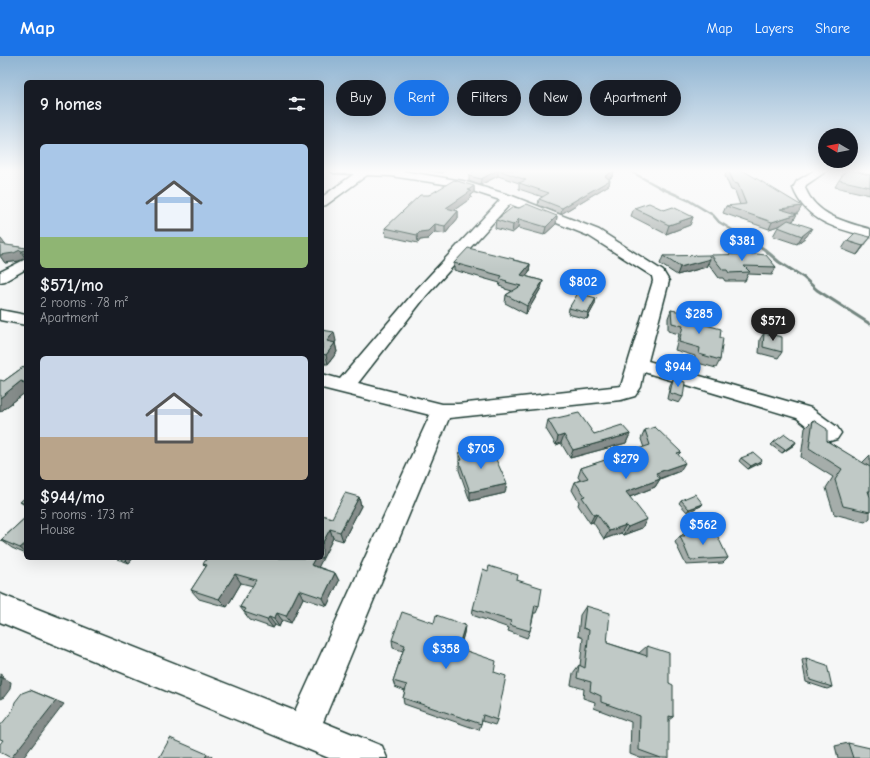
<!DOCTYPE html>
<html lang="en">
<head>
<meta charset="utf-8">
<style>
  :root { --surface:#171b24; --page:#242831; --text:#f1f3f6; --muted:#9ea1a6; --accent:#1a73e8 }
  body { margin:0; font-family:"Comic Neue",sans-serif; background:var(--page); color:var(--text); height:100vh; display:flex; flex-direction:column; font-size:15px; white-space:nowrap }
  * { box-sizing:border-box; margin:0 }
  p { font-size:13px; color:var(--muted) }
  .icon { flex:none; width:22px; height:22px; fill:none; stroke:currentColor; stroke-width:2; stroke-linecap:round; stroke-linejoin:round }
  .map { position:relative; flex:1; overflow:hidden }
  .details { position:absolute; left:24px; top:24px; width:300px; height:480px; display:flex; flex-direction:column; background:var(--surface); border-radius:6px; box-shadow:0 4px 16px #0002 }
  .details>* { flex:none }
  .hud { position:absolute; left:336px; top:24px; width:380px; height:36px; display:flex; gap:8px }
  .needle { width:26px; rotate:280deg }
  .fabs { position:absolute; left:818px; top:72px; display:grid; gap:8px }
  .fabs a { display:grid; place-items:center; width:40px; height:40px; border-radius:50%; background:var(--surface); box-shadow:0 4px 16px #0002; font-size:20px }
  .price { position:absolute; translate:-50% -34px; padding:0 9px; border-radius:14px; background:var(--accent); color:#fff; font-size:13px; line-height:26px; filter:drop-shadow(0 1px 2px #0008) }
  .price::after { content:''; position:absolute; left:50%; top:24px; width:12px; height:9px; margin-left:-6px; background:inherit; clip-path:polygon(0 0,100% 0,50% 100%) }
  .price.active { background:#222; color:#fff }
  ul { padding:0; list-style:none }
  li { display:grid; align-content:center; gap:8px; height:212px; padding:0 16px }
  li span { display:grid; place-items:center; height:124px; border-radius:6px; color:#555 }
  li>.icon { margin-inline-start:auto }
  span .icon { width:72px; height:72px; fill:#fffc; stroke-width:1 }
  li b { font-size:17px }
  h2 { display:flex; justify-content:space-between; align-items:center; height:48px; padding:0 16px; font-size:17px }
  .pill { padding:0 14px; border-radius:18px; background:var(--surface); box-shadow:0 4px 16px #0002; font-size:14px; line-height:36px }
  .pill.active { background:var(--accent); color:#fff }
  header { display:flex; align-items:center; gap:24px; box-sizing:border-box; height:56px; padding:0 20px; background:var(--accent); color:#fff }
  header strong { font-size:19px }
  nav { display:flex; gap:22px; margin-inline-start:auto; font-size:14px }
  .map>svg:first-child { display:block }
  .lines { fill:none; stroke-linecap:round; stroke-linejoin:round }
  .stream-far1 { stroke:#72857f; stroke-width:2.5 }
  .stream { stroke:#72857f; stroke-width:3 }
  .minor-casing { stroke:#1f3d34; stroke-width:3 }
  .minor { fill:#fff; fill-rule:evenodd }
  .wall { fill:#a5adaa; stroke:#1f3d34 }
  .shaded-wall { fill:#868d8b; stroke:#1f3d34 }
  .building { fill:#c0c9c6; stroke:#1f3d34 }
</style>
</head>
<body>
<header>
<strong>Map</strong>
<nav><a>Map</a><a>Layers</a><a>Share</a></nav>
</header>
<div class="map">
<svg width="870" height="702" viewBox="0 0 870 702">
  <rect width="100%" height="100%" fill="#f6f7f7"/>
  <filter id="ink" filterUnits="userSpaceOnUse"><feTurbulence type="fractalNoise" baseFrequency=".025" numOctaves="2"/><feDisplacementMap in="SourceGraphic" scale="8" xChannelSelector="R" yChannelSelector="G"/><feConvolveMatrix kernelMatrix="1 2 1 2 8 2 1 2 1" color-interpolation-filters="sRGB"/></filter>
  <g filter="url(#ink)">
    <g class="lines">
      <path class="stream-far1" d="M628,114L661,132L688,144L713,159L719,166L751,185"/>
      <path class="stream" d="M749,184L764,193L779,206L803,221L817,234L870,268"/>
      <g class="minor-casing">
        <path id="minor" d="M329,114H396L463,125L512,140L599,174L663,215L669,225L648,305L811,352L837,371L841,377L837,383L830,385L823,383L797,362L644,316L641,331L635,340L621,344L449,362L323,666L382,690L387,702H329L0,566V538L295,655L430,359L322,332V318L340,323L416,234L500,144L457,130L391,120L367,119L326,149L322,150V141L354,118L334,117ZM510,148L589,180L652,220L653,225L621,330L458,348H442L358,327L426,240Z
          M815,114H828L806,129L805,132C816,159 844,166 870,173V181C838,173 806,166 793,132L797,125Z
          M859,114H870V120Z
          M26,203V213L5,225L0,226V216Z
          M0,254L26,259V269L0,264Z"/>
      </g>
      <use href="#minor" class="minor"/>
    </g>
    <path class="wall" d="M422,114H446L443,117Z
      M475,114L614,115L613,120L609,123V129L561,158L538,149L539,143L543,141L519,133V127L498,120L480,129L469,125V120Z
      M727,114H734L798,157L796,158H797L793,165H792L807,180L797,188L773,180L778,171L781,169L769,173L723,157L726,150L740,149L735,135L731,134L725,120Z
      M870,119V139L835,131L839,124Z
      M474,130V137L471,139V142L454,154L458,155V162L445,178L435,176L428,183L420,184L418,187L386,180L385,172L429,139Z
      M519,152L557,160L556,168L544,179L518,172L512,177L495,172L496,164Z
      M634,152L664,154L693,161L690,169L666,178L631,160Z
      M0,183H1L5,189L26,192V202H25L19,205L5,207L0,200Z
      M847,185L864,190L857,199L842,193Z
      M711,199L776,211L772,219L748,218L745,225H725L723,222H719L708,207L706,211L677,219L660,208L663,200L709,202Z
      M514,204L530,208L529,216L525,220L543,225L541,232L526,258L505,247L506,239L512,235L505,233V232L499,230L500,227L454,214V207Z
      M595,248L587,263L568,258L569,252Z
      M671,254L695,266L720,282V304L716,312L694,306L695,300L675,294L679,278L668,275V262Z
      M322,274L336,285L335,287L337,296L328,308H325L322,311Z
      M764,277L782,296L778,302L759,297L760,283Z
      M26,309V336L0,356L4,325Z
      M673,323L683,341L679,347L667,343L670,329Z
      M548,364L594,378H630L626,387L570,402L561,387L556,389L546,373Z
      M813,364L827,385L862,407L870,399V462L865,466L834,458L826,432L833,421L801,401L805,372Z
      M645,374L681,396L678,399L680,415L660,423L655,431L630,441L642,472L623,479L621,477L604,483L593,466L590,467L578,449L579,446L572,434L575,426L580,424L578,421L581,412L644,392L641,383Z
      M774,386H796L794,389L782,397L771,389Z
      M459,397L489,400L505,437L470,445L459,414Z
      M741,402L760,407L748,413L739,405Z
      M26,441V450L20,446Z
      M359,441L361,450L343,485L333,482L318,511L335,517L339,525L327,550L303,542L291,567L282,564L279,571L275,569L273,572L250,564L240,551L253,530L241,527L227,551L199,543L191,534L206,511L203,508L322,502L332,462Z
      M681,444L703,448L701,450L687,456L679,447Z
      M26,461V498L12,492L1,484Z
      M684,477L711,479L728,502L723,507L686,509L675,486L680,480H681Z
      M115,502H133L129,507Z
      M517,524L539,550L536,557H534L530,575L527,582L508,575L509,572L472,559L473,553Z
      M586,550L607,587L639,597L647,590L669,627L673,661L669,664L661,702H640L630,698L631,666L594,652L595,646L583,642L584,633L571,629L573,617L579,609L580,610L583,582L578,580L580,559Z
      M434,567L465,569L464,577L460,592L494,616L497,664L495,669L482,665L479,674L404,648L403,642L405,635L395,631L393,625L403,595L393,592L392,584Z
      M806,602L832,631L827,633L806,626L802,604Z
      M848,687L870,702H838L835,690Z"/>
    <path class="shaded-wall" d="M498,114V120L480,129L481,123Z
      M614,115L613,120L604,126L605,120Z
      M610,124L609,129L561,158L562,152Z
      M474,130V137L471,139V142L446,160V152L468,134Z
      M802,150L798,157L777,160L780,153Z
      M458,155V162L445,178V170Z
      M797,158L793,165L769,173L772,166Z
      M557,160L556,168L544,179L546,171Z
      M693,161L690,169L666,178L669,169Z
      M519,163L518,172L512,177L513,169Z
      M435,168V176L428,183L420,184L418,187L417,179L420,176Z
      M812,172L807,180L797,188L802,180Z
      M870,182L864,190L857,199L863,190Z
      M1,183L7,191L0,196V184Z
      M20,194L25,202L19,205L5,207L0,200V199Z
      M26,194V201L22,195Z
      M710,203L706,211L677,219L680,211Z
      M530,208L529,216L520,227L521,219Z
      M543,225L541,232L526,258L527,250Z
      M596,242L595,248L587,263L588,257Z
      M334,276L336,285L329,294L327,285Z
      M335,287L337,296L328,308L326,299Z
      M323,298L325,308L322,311V300Z
      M21,325L26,330V336L0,356V342Z
      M630,378L626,387L570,402L573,394Z
      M564,379L561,387L556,389L558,381Z
      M796,386L794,389L782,397L785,394Z
      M762,404L760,407L748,413L751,410Z
      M685,407L680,415L650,426L656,417Z
      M660,423L655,431L622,444L626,436Z
      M507,428L505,437L470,445V436Z
      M359,441L361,450L343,485L340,476Z
      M703,448L701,450L687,456L689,453Z
      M597,458L593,466L590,467L594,459Z
      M647,463L642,472L623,479L628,471Z
      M626,469L621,477L604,483L609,475Z
      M330,473L333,482L315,518L311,509L315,502H322V488Z
      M26,487V497L20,492Z
      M124,502H133L129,507Z
      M335,517L339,525L327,550L323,542Z
      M235,518L241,527L227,551L219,543Z
      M299,534L303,542L291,567L286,560Z
      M277,557L282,564L279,571L274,563Z
      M269,561L275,569L273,572L267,564Z
      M465,569L464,577L458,600V592Z
      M0,618L3,620L2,622L11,626L10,633L4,641L0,643Z
      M30,634L64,648L23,702H11Z
      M207,698L212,700L211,702H205Z"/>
    <path class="building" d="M475,114H612L614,115L605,120L610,124L562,152L539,143L549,137L519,127L526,124L498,114L481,123L469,120Z
      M728,114L744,115L802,150L780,153L797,158L772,166L726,150L746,148L738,128L734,127Z
      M846,114H851L870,119V131L839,124Z
      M454,124L474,130L468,134L471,135L446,152L458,155L445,170L435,168L428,175L420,176L417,179L385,172L420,139H429Z
      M649,147L664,154L673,151L693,161L669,169L634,152Z
      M527,148L557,160L546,171L519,163L513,169L496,164L513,151L519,152Z
      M788,164L812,172L802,180L778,171Z
      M855,177L870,181V182L863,190L847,185Z
      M0,188L26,192V194L22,195L20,194L14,197L0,199Z
      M468,192L514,203L513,204L530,208L521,219L543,225L527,250L506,239L521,230L506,226L507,225L500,223L502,220L454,207Z
      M756,198L766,199L776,211L744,210L750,216L729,217L727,214H723L711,199Z
      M709,199L710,203L680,211L663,200Z
      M578,237L596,242L588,257L569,252Z
      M671,254L694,258L695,266L721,273L720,282H723L720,304L699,298L700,292L679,286L683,270L672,267Z
      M322,274L334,276L327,285L335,287L326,299L323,298L322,300Z
      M764,277L782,281V296L763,291Z
      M26,309V327L21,325L0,342V324L4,325Z
      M673,323L685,326L683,341L670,337Z
      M579,357L594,378L622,369L630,378L573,394L564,379L558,381L548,364Z
      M813,364L827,373V385L870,411V435H868L870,441V456L843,450L835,424L842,413L809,392Z
      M655,371L681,396L677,397L685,407L656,417L660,423L626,436L647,463L628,471L626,469L609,475L597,458L594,459L582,441L585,440L575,426L588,422L581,412L650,389L645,374Z
      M785,378L796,386L785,394L774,386Z
      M485,391L489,400L494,399L507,428L470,436L459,405L462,404L459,397Z
      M754,397L762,404L751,410L741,402Z
      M345,437L359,441L340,476L330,473L322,488V459L332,462Z
      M695,438L703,448L689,453L681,444Z
      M26,441V448L20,446Z
      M26,461V487L20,492L1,484Z
      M708,475L711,479H717L728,502L690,504L680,480H685L684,477Z
      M207,502H315L311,509L335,517L323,542L299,534L286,560L277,557L274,563L269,561L267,564L244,556L246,553L240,551L256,524L235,518L219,543L191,534L207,509L203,508Z
      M489,510L518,519L517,524L542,532L539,550L535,549L530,575L510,569L511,565L473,553L483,513L488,515Z
      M586,550L610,557L607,587L647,600V590L669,597V627L673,629V661L669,660V702H661L639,694L640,660L601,646V640L590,635L591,626L577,622L579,609L585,612L589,574L583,572Z
      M402,556L434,567L436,559L465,569L458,592L496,605L494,616L506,620L497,664L483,659L481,668L403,642L407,629L393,625L405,589L392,584Z
      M806,602L827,609L832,631L810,624Z
      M0,621L2,622L1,630L0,631Z
      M30,634L56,645L11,702L0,696V688L3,684L0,683V670L13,654L15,646L22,637Z
      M170,682L207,698L205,702H159Z
      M848,687L870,692V702H853Z"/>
  </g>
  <linearGradient id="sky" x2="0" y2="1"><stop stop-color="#8fb4d2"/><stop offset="0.54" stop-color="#fbfbfb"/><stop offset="1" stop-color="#fbfbfb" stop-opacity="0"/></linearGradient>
  <rect width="870" height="213" fill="url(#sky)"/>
</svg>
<div class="fabs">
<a><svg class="needle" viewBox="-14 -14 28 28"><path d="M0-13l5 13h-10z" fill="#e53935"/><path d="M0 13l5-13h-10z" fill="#9ea1a6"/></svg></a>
</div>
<b class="price" style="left:742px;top:206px">$381</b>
<b class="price" style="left:583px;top:247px">$802</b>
<b class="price" style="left:699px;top:279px">$285</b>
<b class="price active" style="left:773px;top:286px">$571</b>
<b class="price" style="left:678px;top:332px">$944</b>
<b class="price" style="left:481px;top:414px">$705</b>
<b class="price" style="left:626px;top:424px">$279</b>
<b class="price" style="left:703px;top:490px">$562</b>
<b class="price" style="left:446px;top:614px">$358</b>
<div class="hud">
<a class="pill">Buy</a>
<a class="pill active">Rent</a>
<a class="pill">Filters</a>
<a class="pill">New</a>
<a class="pill">Apartment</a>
</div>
<section class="details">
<h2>9 homes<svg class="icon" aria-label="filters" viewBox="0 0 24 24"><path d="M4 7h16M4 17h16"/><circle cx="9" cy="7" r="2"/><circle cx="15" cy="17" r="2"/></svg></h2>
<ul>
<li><span style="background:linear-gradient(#a9c7e8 75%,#8fb573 0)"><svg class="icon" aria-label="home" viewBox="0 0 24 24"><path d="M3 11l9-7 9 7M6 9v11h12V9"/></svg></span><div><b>$571/mo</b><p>2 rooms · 78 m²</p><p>Apartment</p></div></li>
<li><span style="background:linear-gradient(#c9d6e8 65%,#b9a48a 0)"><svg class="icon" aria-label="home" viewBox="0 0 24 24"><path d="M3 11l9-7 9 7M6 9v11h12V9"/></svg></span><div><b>$944/mo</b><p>5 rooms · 173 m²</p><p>House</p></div></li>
</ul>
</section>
</div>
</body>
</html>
